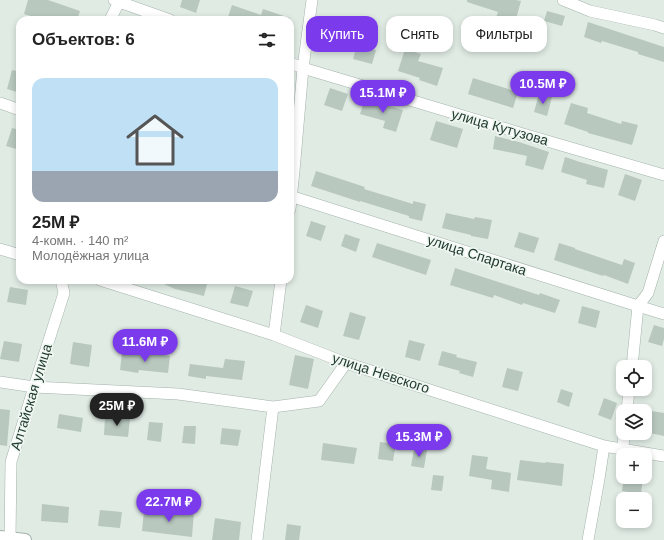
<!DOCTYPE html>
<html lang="ru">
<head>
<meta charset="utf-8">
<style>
  :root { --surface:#fff; --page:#f6f6f6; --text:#222; --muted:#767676; --accent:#7c3aed }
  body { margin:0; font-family:Helvetica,sans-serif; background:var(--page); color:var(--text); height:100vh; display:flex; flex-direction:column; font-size:15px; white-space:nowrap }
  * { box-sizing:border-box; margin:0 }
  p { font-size:13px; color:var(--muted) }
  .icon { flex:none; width:22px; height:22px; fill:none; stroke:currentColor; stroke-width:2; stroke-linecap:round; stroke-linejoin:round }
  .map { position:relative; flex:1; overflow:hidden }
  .panel { position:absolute; left:16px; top:16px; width:278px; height:268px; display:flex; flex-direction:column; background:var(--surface); border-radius:12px; box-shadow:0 2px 6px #0003 }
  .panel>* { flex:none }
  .hud { position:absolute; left:306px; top:16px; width:298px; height:36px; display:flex; gap:8px }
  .controls { position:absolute; left:616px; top:360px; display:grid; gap:8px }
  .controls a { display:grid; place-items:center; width:36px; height:36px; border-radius:8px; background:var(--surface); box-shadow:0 2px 6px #0003; font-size:20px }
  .price { position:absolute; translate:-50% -34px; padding:0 9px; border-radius:14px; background:var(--accent); color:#fff; font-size:13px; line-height:26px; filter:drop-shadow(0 1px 2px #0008) }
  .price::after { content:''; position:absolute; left:50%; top:24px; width:12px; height:9px; margin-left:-6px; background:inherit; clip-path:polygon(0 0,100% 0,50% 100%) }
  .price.current { background:#222; color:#fff }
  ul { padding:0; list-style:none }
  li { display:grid; align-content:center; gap:8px; height:212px; padding:0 16px }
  li span { display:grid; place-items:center; height:124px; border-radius:12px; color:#555 }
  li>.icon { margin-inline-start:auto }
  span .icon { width:72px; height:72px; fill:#fffc; stroke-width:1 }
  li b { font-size:17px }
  h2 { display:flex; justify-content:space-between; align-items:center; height:48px; padding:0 16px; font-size:17px }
  .chip { padding:0 14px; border-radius:12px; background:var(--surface); box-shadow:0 2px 6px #0003; font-size:14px; line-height:36px }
  .chip.current { background:var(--accent); color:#fff }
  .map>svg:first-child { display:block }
  .building { fill:#b8c8bf }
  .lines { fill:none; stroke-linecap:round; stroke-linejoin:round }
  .minor-casing { stroke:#a3b3aa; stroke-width:12 }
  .tertiary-casing { stroke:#a3b3aa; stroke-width:14 }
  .minor { stroke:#fff; stroke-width:11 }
  .tertiary { stroke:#fff; stroke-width:12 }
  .labels { text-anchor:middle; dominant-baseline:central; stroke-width:3.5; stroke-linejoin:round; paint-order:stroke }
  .street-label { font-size:14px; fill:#213b2e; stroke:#f0f7f2 }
</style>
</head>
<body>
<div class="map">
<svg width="664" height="540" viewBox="0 0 664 540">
  <rect width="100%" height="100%" fill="#e0ebe4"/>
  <path class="building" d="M28,0H48L80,11L77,20H44L24,14Z
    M182,0H200L196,13L180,7Z
    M467,0H516L521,1L514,26L495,20L498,12L467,2Z
    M232,5L261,15L263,9L290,18V20H227Z
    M547,11L565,16L562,26L544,21Z
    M588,22L664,47V62L638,54V52L602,41L601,43L584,37Z
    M322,30L337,35L331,52L317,48Z
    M357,45L376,50L372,64L353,59Z
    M405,49L421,54L418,61L443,68L437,86L419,80L420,78L398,71Z
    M12,70L20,72V93L7,89Z
    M473,78L518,92L513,108L468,94Z
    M330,88L348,94L342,111L324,105Z
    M539,94L552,97L547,116L534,112Z
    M365,99L403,110L396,132L383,128L385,121L360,114Z
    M571,103L588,108L587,113L621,124L622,121L638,125L632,145L588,133V132L564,124Z
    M436,121L463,129L457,148L430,140Z
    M12,128L20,130V150L6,146Z
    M495,136L519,142L549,152L543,170L525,165L527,156L493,149Z
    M565,157L580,162L608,170L604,188L586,184L587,180L561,172Z
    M316,171L365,187L364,189L413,204V201L426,204L422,221L409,218V216L360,201V202L311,186Z
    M625,174L642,180L635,201L618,195Z
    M446,213L474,219L475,217L492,220L488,239L471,236V235L442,228Z
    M311,221L326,226L321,241L306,236Z
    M519,232L539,238L534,253L514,247Z
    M345,234L360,239L356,252L341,246Z
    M377,243L431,260L426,275L372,257Z
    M559,243L575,248V249L622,265L624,259L635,263L628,284L604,275L603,276L554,260Z
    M455,268L539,295L540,293L560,300L555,313L523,303L522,305L494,295L493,298L450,285Z
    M155,280H208L204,296L175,289Z
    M235,286L253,291L248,307L230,303Z
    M10,287L28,290L26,305L7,302Z
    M306,305L323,311L318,328L300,322Z
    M582,306L600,311L596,328L578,323Z
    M350,312L366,317L359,340L343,336Z
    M654,325L664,328V339L662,346L648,342Z
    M409,340L425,344L420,361L405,357Z
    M4,341L22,344L19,362L0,359Z
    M73,342L92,345L89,367L70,364Z
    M442,351L457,355L456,357L477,362L473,377L459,373L460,371L438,365Z
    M122,352L150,355V353L170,356L168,373L139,370L138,373L120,370Z
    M295,355L314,359L308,389L289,385Z
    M225,359L245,361L242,380L206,376V379L188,376L190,364L223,368Z
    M507,368L523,372L518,391L502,387Z
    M561,389L573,393L569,407L557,402Z
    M604,398L617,403L611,420L598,415Z
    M0,409L10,410L7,446L0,445Z
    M645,410L664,413V436L645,432Z
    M59,414L83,418L81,432L57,428Z
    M105,417L130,419L128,437L104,435Z
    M149,422L163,423L161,442L147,440Z
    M184,426H196L195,444L182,443Z
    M222,428L241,430L238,446L220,444Z
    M380,442L396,444L393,461L378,459Z
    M323,443L357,448L354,464L321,460Z
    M414,449L427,450L424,468L411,466Z
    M472,455L488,457L486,469L511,473L509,492L491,489L492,480L469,476Z
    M520,460L545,463L546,462L564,464L562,486L517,480Z
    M433,475L444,476L442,491L431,490Z
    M624,477H643L641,494L622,491Z
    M42,504L69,507L68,523L41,521Z
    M100,510L122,512L120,528L98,526Z
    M144,510L176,514L177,510L194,511L192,537L142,531Z
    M215,518L241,522L239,540H212Z
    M287,524L301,526L299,540H285Z"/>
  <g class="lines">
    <g class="minor-casing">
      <path id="minor" d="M114,0L170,20
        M563,0L590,11L655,25L664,28
        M110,20L120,0
        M290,63L303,68L523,134L664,175
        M0,103L20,110
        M290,196L638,306L664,314
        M290,209L294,171L303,68L312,0
        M0,249L20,255
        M100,280L274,335L346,363L604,446L664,456
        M274,335L281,280
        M632,367L638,306L648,293L664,241
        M0,382L34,387L178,394L273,407L319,401L346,363
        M627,411L629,389
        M623,449L624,433
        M10,540L11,462L34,387L64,293L61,280
        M257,540L273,407
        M588,540L599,479L604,446"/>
    </g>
    <g class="tertiary-casing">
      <path id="tertiary" d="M0,537L25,540"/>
    </g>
    <use href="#minor" class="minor"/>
    <use href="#tertiary" class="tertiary"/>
  </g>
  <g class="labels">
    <g class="street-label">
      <text transform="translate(500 127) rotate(16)">улица Кутузова</text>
      <text transform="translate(477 255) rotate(18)">улица Спартака</text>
      <text transform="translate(381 373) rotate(18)">улица Невского</text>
      <text transform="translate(31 397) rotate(-73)">Алтайская улица</text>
    </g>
  </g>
</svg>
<div class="controls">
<a><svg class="icon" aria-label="locate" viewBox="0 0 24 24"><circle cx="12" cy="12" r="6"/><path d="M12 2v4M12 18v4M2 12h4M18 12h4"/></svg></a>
<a><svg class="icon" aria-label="layers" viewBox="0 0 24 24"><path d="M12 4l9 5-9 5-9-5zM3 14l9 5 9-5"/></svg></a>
<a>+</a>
<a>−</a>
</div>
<b class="price" style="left:543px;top:105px">10.5M ₽</b>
<b class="price" style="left:383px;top:114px">15.1M ₽</b>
<b class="price" style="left:145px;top:363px">11.6M ₽</b>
<b class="price current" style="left:117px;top:427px">25M ₽</b>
<b class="price" style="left:419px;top:458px">15.3M ₽</b>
<b class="price" style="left:169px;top:523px">22.7M ₽</b>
<div class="hud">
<a class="chip current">Купить</a>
<a class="chip">Снять</a>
<a class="chip">Фильтры</a>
</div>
<section class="panel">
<h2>Объектов: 6<svg class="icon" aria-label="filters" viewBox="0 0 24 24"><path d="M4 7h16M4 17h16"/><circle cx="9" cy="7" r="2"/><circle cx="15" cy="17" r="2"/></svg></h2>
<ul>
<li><span style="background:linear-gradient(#bfe0f5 75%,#9aa5b1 0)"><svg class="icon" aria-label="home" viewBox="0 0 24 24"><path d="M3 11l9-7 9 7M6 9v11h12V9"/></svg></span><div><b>25M ₽</b><p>4-комн. · 140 m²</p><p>Молодёжная улица</p></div></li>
</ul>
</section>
</div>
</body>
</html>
